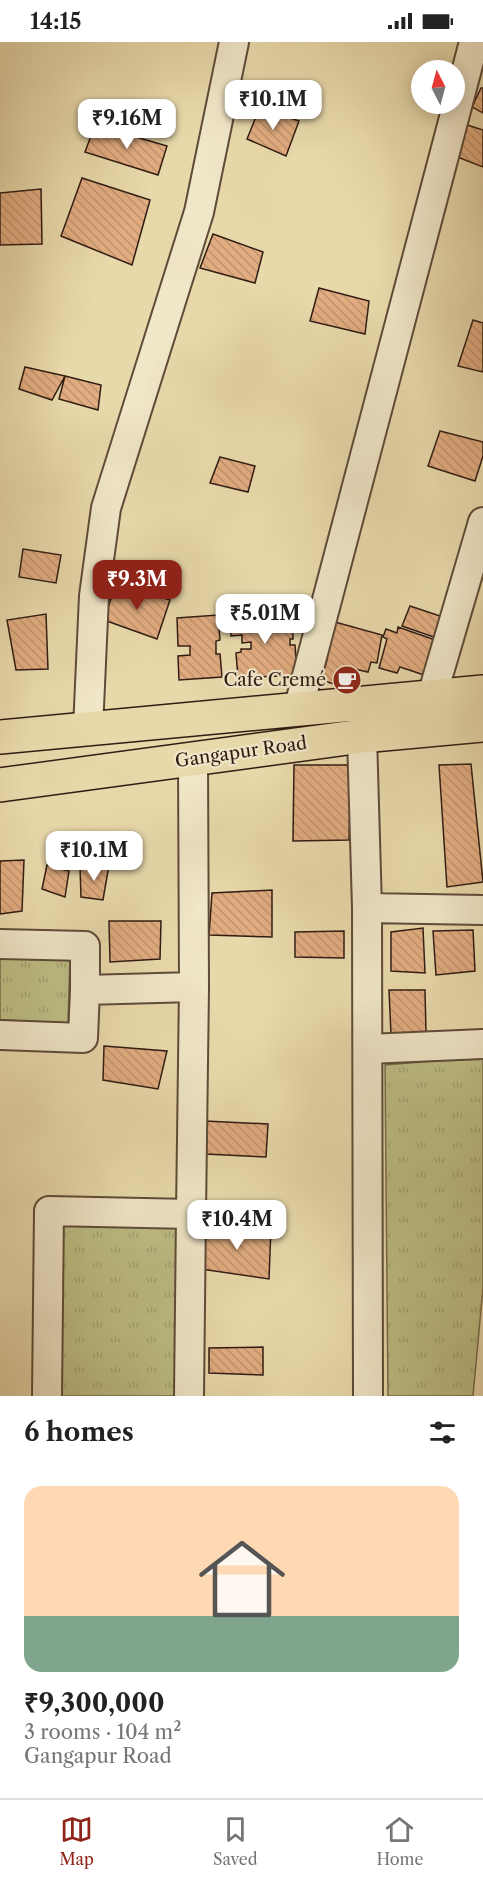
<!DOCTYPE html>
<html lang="en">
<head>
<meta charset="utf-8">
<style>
  :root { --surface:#fff; --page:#f6f6f6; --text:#222; --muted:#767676; --line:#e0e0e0; --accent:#8f2418 }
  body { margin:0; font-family:"Libre Caslon Text",serif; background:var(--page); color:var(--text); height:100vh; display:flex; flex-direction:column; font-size:22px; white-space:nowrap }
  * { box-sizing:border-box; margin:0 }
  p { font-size:20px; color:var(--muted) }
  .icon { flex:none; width:33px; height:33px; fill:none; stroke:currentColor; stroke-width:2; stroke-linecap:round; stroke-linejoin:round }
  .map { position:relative; height:1354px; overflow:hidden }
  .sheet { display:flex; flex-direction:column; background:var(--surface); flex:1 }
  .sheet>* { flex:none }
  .needle { width:39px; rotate:354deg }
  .controls { position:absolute; left:411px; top:18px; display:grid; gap:12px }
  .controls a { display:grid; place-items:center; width:54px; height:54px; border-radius:50%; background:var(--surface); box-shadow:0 3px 15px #0003; font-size:30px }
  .price { position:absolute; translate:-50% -51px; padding:0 14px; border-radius:12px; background:#fff; color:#222; font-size:20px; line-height:39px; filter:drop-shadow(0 2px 3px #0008) }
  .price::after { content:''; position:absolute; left:50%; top:36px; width:18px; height:14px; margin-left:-9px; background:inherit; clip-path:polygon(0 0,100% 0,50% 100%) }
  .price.active { background:var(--accent); color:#fff }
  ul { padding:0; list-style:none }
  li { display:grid; align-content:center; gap:12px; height:318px; padding:0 24px }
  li+li { border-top:2px solid var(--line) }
  li span { display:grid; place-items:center; height:186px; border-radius:18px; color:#555 }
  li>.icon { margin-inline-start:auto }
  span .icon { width:108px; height:108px; fill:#fffc; stroke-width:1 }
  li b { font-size:26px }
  h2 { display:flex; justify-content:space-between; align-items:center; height:72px; padding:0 24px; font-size:26px }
  .status { display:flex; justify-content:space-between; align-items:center; height:42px; padding:0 30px; background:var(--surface); direction:ltr }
  .status svg { height:16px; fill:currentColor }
  .dock { display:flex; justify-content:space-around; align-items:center; height:84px; border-top:2px solid var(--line); background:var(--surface); font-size:16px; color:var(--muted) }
  .dock a { display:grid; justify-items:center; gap:3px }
  .dock .active { color:var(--accent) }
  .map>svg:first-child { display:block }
  .park { fill:url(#park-tufts); stroke:#766c4c; stroke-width:1.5 }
  .building { fill:url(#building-back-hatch); stroke:#301c13; stroke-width:1.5 }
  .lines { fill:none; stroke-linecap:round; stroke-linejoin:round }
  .minor-casing { stroke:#5e4b39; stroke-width:32 }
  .major-casing { stroke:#301c13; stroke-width:36 }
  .minor { stroke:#f0e6c8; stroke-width:28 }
  .major { stroke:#e8d9ab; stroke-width:33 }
  .labels { text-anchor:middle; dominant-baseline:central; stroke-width:4.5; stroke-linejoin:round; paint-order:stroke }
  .poi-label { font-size:18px; fill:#301c13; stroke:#f0e6c8; text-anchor:end }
  .street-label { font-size:18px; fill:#301c13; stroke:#f0e6c8 }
</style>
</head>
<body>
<div class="status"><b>14:15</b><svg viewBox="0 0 49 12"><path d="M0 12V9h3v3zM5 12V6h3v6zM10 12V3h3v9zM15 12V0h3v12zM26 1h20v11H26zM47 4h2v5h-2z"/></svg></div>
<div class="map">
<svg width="483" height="1354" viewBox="0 0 483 1354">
  <defs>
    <pattern id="park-tufts" width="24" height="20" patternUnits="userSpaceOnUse" patternTransform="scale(1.5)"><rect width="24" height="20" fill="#bdbd84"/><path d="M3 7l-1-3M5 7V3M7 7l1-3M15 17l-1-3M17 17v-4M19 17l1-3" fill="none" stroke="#a3a271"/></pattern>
    <pattern id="building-back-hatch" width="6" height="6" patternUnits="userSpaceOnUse" patternTransform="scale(1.5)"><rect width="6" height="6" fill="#e1ac80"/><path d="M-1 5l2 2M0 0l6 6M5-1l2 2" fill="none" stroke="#c1936e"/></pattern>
  </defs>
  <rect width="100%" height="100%" fill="#e8d9ab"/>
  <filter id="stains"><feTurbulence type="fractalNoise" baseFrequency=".00333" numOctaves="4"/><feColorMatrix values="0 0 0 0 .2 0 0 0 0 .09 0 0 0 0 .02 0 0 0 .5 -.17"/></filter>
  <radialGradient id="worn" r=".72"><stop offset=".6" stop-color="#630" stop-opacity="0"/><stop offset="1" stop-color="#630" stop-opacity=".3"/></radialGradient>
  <path class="park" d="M0,913L70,914L68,981L0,978Z
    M483,1015V1246L473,1354H388L385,1023Z
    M63,1183L179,1185L176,1354H59Z"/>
  <path class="building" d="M481,46H483V71L472,65Z
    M260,65L299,79L286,114L247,97Z
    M464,82L483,88V125L455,114Z
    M95,83L167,104L158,133L85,110Z
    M82,136L150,158L132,223L61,194Z
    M41,147L42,202L0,203V151Z
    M213,192L263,210L255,241L200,226Z
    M319,246L369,259L365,292L310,279Z
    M473,278L483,281V330L458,324Z
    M25,325L65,334L52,358L19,347Z
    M65,334L101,343L98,368L59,357Z
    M440,389L483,400V414L475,439L428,424Z
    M220,415L255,424L248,450L210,441Z
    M23,507L61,513L56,541L19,535Z
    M116,541L170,558L157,597L104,578Z
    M410,564L452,578L445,599L402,584Z
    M292,571L293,597H290V603H295L297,633L238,636L236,611L241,610V607H251V600L242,601V593L231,594L230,574Z
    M46,572L48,627L16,628L7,578Z
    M218,573L220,598L216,599V612H220L222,635L179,638L178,614L190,613V604H178L177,576Z
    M335,580L382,593L377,621L371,620L368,630L350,626L344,645L321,638L327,618H324Z
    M398,585L438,599L427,634L400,625L397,631L379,626L387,597L383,595L386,587L397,591Z
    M471,722L483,840L447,845L439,723Z
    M294,723H351L349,798L293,799Z
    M24,818L22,869L0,872V819Z
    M47,823L69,829L65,855L42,847Z
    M109,823L103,858L81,855L80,825Z
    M272,848V895L209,893L212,851Z
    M109,879H161L160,917L110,920Z
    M423,886L425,931L391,929V890Z
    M473,888L475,929L436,933L433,889Z
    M344,889V916L295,915V890Z
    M389,948H425L426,990L391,993Z
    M104,1004L167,1009L158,1047L103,1038Z
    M205,1079L268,1082L266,1115L206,1112Z
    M271,1186L269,1237L201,1227L203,1187Z
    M263,1305V1333L209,1331V1306Z"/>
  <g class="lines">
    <g class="minor-casing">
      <path id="minor" d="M432,654L483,480
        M298,668L474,0
        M88,687L94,554L106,466L199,170L234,0
        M362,694L367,866L368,1354
        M367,866L483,868
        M0,902L85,904V948
        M0,993L83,996L85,948L194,945
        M368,1007L483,1002
        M47,1354L49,1169L191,1172L194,945L193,717
        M189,1354L191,1172"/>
    </g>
    <g class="major-casing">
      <path id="major" d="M0,695L483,650
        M0,743L362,694L483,683"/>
    </g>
    <use href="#minor" class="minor"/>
    <use href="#major" class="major"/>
  </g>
  <defs>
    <g id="cafe-disc" transform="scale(1.5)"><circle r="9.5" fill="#8f2418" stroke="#f0e6c8"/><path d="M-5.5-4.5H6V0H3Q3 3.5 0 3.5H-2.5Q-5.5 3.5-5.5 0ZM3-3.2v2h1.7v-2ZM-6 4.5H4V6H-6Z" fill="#fff"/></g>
  </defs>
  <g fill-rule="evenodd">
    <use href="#cafe-disc" x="347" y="638"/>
  </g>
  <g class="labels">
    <g class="poi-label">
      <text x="326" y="638">Cafe Cremé</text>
    </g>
    <g class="street-label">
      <text transform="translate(241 710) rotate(-8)">Gangapur Road</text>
    </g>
  </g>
  <rect width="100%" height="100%" filter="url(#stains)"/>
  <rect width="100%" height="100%" fill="url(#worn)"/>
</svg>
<div class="controls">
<a><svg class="needle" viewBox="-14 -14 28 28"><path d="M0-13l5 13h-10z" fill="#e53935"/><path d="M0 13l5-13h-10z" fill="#767676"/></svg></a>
</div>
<b class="price" style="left:273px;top:89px">₹10.1M</b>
<b class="price" style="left:127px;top:108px">₹9.16M</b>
<b class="price active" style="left:137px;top:569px">₹9.3M</b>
<b class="price" style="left:265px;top:603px">₹5.01M</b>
<b class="price" style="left:94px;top:840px">₹10.1M</b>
<b class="price" style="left:237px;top:1209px">₹10.4M</b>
</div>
<section class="sheet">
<h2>6 homes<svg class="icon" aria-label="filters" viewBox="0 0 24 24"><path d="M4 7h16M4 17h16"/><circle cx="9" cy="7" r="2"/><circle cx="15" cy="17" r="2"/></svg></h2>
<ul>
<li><span style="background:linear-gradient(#ffd9b3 70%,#7fa58c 0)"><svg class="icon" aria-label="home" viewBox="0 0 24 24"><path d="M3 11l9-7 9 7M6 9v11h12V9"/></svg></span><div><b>₹9,300,000</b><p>3 rooms · 104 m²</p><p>Gangapur Road</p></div></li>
</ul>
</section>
<nav class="dock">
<a class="active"><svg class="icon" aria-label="map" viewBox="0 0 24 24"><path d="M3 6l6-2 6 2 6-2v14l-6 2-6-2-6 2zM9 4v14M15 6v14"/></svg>Map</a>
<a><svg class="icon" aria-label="saved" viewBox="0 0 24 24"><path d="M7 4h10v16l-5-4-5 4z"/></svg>Saved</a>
<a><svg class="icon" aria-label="home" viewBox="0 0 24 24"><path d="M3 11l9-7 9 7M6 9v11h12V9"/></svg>Home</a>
</nav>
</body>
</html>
